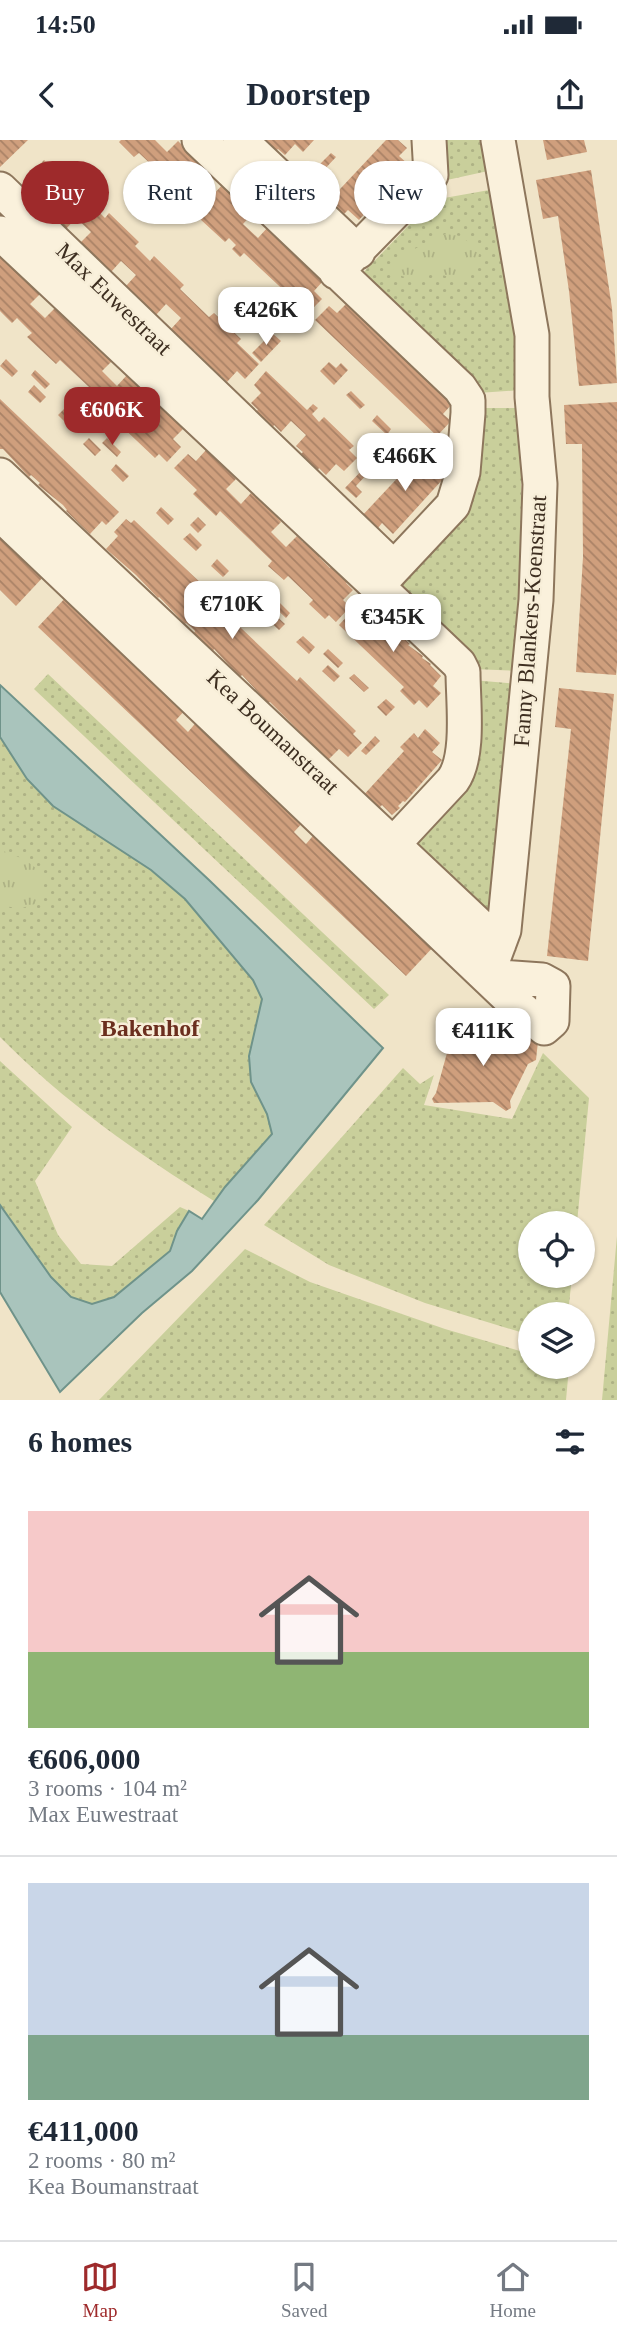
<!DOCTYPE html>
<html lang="en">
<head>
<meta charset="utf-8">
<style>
  :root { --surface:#fff; --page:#f2f2f3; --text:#1f2937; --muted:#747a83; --line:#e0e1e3; --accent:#9e2a2b }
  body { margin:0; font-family:Georgia,serif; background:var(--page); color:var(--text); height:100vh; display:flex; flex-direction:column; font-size:26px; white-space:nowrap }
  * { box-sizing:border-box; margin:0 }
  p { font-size:23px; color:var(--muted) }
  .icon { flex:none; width:38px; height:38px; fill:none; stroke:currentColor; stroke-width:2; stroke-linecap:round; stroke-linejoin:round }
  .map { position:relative; height:1260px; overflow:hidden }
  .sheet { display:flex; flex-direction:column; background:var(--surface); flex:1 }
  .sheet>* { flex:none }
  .top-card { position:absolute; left:21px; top:21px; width:576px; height:63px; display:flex; gap:14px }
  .tools { position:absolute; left:518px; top:1071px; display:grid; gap:14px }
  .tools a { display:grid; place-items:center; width:77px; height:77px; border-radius:50%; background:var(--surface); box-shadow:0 2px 5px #0004; font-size:35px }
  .price { position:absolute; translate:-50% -60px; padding:0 16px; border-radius:14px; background:#fff; color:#222; font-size:23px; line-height:46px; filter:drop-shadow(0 2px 4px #0008) }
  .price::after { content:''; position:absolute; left:50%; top:42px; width:21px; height:16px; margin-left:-10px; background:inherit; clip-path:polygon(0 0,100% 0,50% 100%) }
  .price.on { background:var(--accent); color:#fff }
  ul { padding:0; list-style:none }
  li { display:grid; align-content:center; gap:14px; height:371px; padding:0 28px }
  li+li { border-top:2px solid var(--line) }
  li span { display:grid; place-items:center; height:217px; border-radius:0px; color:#555 }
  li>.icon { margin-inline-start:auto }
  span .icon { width:126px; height:126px; fill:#fffc; stroke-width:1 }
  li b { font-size:30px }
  h2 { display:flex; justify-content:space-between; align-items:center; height:84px; padding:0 28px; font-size:30px }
  .pill { padding:0 24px; border-radius:32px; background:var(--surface); box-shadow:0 2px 5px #0004; font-size:24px; line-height:63px }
  .pill.on { background:var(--accent); color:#fff }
  .status { display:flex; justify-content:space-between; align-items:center; height:49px; padding:0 35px; background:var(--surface); direction:ltr }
  .status svg { height:19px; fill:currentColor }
  header { display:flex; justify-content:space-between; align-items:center; height:91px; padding:0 28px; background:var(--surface); font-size:32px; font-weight:700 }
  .dock { display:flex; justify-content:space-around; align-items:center; height:98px; border-top:2px solid var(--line); background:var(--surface); font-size:19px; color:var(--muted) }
  .dock a { display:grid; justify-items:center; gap:4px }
  .dock .on { color:var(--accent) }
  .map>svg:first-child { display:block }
  .grass { fill:url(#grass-dots) }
  .park { fill:url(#park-tufts) }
  .water { fill:#a9c4bc; stroke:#6f938a; stroke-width:2 }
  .building { fill:url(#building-back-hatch) }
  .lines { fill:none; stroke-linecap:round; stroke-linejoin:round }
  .minor-casing { stroke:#8d765c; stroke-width:37 }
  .minor { stroke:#faf1dc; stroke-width:33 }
  .labels { text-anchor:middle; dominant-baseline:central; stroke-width:5; stroke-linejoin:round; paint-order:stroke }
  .street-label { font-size:23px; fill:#3d2e20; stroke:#f7eed8 }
  .neighbourhood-label { font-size:24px; font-weight:bold; fill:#6b2e1e; stroke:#f7eed8 }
</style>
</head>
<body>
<div class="status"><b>14:50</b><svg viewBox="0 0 49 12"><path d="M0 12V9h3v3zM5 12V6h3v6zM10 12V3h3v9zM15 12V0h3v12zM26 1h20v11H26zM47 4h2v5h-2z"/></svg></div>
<header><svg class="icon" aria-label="back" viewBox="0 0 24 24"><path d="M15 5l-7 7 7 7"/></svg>Doorstep<svg class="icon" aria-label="share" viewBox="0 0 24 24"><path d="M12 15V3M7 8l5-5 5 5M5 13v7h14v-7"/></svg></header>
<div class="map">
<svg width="617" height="1260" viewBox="0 0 617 1260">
  <defs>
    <pattern id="grass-dots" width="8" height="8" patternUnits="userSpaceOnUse" patternTransform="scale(1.75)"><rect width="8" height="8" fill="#c9cf9b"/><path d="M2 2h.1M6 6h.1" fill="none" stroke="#aeb285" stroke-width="1.8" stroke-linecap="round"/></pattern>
    <pattern id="park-tufts" width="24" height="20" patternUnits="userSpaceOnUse" patternTransform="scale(1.75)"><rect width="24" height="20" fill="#c9cf9b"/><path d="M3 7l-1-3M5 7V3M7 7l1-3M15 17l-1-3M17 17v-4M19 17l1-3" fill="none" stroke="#aeb285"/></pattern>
    <pattern id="building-back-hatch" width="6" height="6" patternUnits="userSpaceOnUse" patternTransform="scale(1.75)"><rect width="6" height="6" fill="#cf9f7d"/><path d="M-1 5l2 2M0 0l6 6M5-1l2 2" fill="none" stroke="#a98266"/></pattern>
  </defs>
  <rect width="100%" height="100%" fill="#f0e4c8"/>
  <path class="grass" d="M442,0H480L488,31L447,40Z
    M495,49L521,250L478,253L468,243L466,230L359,137L433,60Z
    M481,268H522L519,531L472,529L393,443L470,369Z
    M48,534L389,855L374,869L34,549Z
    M472,540L518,544L492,777L407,710L473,635Z
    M0,597L27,639L53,666L151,730L185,759L253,840L262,859L251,942L267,974L272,994L214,1061C138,1014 63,961 0,897Z
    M543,913L589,958L577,1083H530V1136H572L568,1174H530V1195L425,1163L329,1125L264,1085L403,928L420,944L434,935L424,965L512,979Z
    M0,921L72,987L35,1041L58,1095L81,1124L112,1126L180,1067L189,1071L177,1091L170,1111L114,1157L92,1164L71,1158L50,1137L0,1065Z
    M617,1096V1260H602Z
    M245,1109L310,1142L445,1189L530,1214V1227H569L566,1260H99Z"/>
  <path class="park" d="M445,94L460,96L480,110L475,131L459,141L435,132L414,140L393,133L396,118Z
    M0,710C25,718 59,733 35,764L22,768L0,766Z"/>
  <path class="water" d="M0,545L209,740L383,908L258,1060L192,1131L142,1173L60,1252L0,1152V1065L51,1137L71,1157L92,1164L114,1157L170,1111L177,1091L189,1071L202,1079L225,1047L272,994L267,974L251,942L249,916L262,859L253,840L185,759L151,730L53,666L27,639L0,597Z"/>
  <path class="building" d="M0,0H28L0,27Z
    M121,0H155L167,12L178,1L184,7L186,6L208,30L197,41L213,55L223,44L253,73L243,84L258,98L268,87L324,140L314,151L322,159L308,173L244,113L240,117L232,109L236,105L229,98L225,102L187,67L191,62L139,13L134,17L119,2Z
    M265,0H314L303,12L295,4L285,15L278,9L276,11Z
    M386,0H398L407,8L399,16L409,25L359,80L348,70L341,77L326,64Z
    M543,0H584L587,12L547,20Z
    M331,13L336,17L322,32L317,27Z
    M44,20L60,35L64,30L94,59L90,63L105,78L109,73L139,102L135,106L150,121L154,116L184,145L180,149L209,177L214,173L241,199L237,203L259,224L245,239L237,231L227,242L221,236L219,238L203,223L205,221L194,210L191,212L176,197L177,195L171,189L181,178L166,164L156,175L149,168L147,170L130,154L132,152L126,146L136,135L121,121L111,132L104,126L102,128L80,103L91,92L76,78L66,89L35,60L46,49L30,35Z
    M591,30L612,168L617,243L579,246L569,151L558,76L543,79L536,40Z
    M0,111L41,153L30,164L45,178L56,167L112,221L102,231L117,246L127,235L134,241L136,239L152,254L150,256L179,280L177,282L183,289L173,299L181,307L167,322L159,314L155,318L99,265L103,260L60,220L56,224L27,197L32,193L17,178L12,183L0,171Z
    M246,152L261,166L256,170L241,156Z
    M238,160L252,174L247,179L233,165Z
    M348,162L452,264L443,274L451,281L437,296L315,180L329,166L337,173Z
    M272,193L281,201L261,222L252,213Z
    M6,219L18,231L12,237L0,226Z
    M329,222L336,228L341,223L348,230L334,245L320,231Z
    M35,230L50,244L45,249L31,235Z
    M266,231L307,270L313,264L318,268L312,274L319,282L324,277L354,306L349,310L357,318L344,331L336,324L326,335L319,328L318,330L301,314L303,312L296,306L306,295L291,281L281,292L274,285L273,287L256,271L258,270L251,263L261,253L254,245Z
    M34,245L46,257L40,263L28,252Z
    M351,251L365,265L360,269L346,255Z
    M0,259L119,372L106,385L102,381L90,394L66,371L67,370L63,365L38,345L40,343L31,335L29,337L3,309H0Z
    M617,262V525L616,535L576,532L583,417L582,304H566L564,265Z
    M64,269L76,281L70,287L58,275Z
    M377,275L391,289L387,295L372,281Z
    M89,298L101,310L95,316L83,304Z
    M107,298L121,312L117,317L102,303Z
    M389,301L395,305L381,320L376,315Z
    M426,308L441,322L433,330L443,339L393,394L382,383L375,392L360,378L405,330L401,326L414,312L418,316Z
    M206,310L213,316L215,315L232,330L230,332L236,339L226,349L241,364L251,353L258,359L260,357L277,373L275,375L281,382L271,392L286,407L297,396L303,402L305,400L321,415L319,417L330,428L332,426L348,441L346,443L353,450L343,460L350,467L336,482L329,475L325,479L309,464L313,460L288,436L284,440L268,426L272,421L220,371L216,376L193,354L197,350L174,328L188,314L196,321Z
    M116,324L129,336L123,342L111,330Z
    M365,327L369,332L356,346L362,352L356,358L345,348Z
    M161,367L174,379L168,385L156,373Z
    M198,377L206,385L198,393L190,385Z
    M126,379L131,383L134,380L204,446L201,450L283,528L297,541L300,537L356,591L353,594L362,603L348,617L339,609L328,620L270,562L268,563L242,535L240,537L214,509L213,511L194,493L195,491L191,487L186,483L185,484L163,461L159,457L158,458L136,435L106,409L118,396L114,392Z
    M0,390L46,434L16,466L0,450Z
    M190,393L202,405L196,411L183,399Z
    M217,419L229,431L223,437L211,426Z
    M245,446L257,457L251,464L239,452Z
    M68,455L187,568L176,580L188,592L199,579L305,680L294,692L306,704L317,691L436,804L406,836L38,487Z
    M276,459L290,473L286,478L271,464Z
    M363,459L371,466L369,468L374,473L376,471L388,485L389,484L401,497H403L410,504L408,505L423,516L422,518L431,524L430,525L441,536L433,546L441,553L427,568L419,560L414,565L400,551L404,547L339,485Z
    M272,472L285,484L279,490L266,478Z
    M303,496L315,507L309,514L296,502Z
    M328,509L343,523L338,528L323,514Z
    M328,525L340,536L334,542L322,531Z
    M354,534L369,548L364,552L349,538Z
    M559,548L614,554L588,821L547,816L571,589L555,587Z
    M386,559L395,567L386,576L377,567Z
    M425,589L440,603L432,612L442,620L405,662L403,661L398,666L400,668L392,675L382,665L374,673L360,659L404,611L400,607L414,593L418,598Z
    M375,596L380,601L366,615L361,611Z
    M454,882L460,887L503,899L504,897L538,901L536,920L528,924L510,961L511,968L506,971L493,962L434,963L432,959L436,953L450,902V885Z"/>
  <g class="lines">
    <g class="minor-casing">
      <path id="minor" d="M199,0L460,248L468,260V273L463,332L453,365L377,446L459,524L463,532C463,562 470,616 453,640L372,727
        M240,0L358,112
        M0,49L393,427
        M0,93L377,446
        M336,132L431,35L429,0
        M0,335L499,804
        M0,374L510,859L544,888L552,881L553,846L542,840L487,836
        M487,836L504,790L536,460L540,344L532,257V195L498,0"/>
    </g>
    <use href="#minor" class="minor"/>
  </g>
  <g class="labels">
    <g class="street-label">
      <text transform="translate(114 159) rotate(44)">Max Euwestraat</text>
      <text transform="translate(530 481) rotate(-86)">Fanny Blankers-Koenstraat</text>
      <text transform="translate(273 592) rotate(43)">Kea Boumanstraat</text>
    </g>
    <g class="neighbourhood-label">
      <text x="150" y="888">Bakenhof</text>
    </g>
  </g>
</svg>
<div class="tools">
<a><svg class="icon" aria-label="locate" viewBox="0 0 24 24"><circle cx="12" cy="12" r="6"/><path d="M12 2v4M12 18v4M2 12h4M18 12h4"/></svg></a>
<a><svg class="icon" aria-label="layers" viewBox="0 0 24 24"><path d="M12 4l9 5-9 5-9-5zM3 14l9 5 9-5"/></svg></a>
</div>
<b class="price" style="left:266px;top:207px">€426K</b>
<b class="price on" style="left:112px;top:307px">€606K</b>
<b class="price" style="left:405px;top:353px">€466K</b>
<b class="price" style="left:232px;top:501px">€710K</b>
<b class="price" style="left:393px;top:514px">€345K</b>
<b class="price" style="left:483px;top:928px">€411K</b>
<div class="top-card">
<a class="pill on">Buy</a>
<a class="pill">Rent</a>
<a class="pill">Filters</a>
<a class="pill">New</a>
</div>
</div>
<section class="sheet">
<h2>6 homes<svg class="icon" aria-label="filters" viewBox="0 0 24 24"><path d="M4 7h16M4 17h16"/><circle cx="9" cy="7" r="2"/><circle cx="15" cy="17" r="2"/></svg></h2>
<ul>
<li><span style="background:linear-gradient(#f6c9c9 65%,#8fb573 0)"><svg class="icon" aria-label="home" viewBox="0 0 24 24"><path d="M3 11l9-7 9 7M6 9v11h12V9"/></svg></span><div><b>€606,000</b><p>3 rooms · 104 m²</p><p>Max Euwestraat</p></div></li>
<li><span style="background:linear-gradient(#c9d6e8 70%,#7fa58c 0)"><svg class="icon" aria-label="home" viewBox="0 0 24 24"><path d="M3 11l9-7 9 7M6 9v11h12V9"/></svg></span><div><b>€411,000</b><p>2 rooms · 80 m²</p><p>Kea Boumanstraat</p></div></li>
</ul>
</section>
<nav class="dock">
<a class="on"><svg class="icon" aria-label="map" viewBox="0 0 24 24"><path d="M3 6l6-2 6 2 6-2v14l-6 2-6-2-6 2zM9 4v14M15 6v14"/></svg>Map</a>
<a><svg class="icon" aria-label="saved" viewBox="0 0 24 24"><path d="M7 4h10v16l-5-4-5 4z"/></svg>Saved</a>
<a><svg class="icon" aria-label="home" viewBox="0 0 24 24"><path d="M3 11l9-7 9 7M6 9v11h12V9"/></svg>Home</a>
</nav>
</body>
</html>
